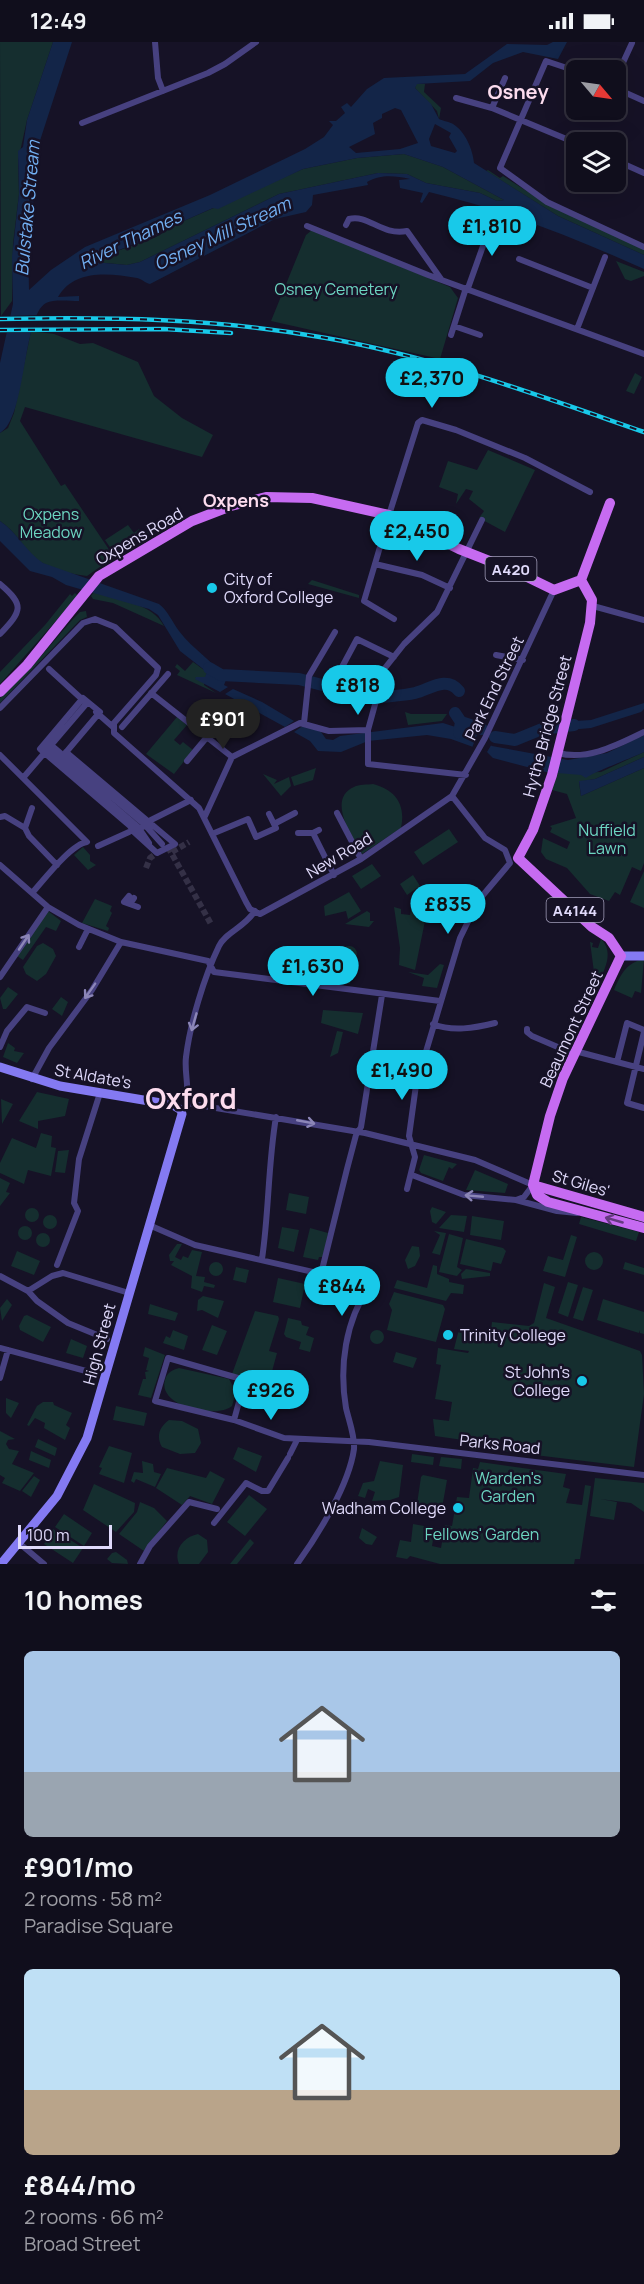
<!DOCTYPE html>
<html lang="en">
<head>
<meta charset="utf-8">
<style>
  :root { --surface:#100e1c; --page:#191725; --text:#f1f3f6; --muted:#9c9ca3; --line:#302e3b; --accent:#18c9e9 }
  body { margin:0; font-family:Manrope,sans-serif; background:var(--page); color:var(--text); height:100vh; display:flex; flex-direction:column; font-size:22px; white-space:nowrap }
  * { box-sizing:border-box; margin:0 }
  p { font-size:20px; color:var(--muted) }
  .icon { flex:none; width:33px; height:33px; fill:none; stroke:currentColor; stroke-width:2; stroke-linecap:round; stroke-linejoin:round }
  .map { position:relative; height:1522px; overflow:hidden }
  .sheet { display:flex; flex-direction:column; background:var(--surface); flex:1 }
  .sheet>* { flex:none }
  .needle { width:39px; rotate:119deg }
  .buttons { position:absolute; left:566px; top:18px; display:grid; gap:12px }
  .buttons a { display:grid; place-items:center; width:60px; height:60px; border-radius:9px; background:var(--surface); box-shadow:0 6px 24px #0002,0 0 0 2px var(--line); font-size:30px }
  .scale { position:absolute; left:18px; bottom:15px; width:94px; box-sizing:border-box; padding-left:6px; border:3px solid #e0dafb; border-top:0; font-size:16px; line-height:21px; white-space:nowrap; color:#e0dafb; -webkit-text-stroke:4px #161226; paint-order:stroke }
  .price { position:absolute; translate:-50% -51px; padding:0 14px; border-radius:21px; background:var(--accent); color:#111; font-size:20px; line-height:39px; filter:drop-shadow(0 2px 3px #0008) }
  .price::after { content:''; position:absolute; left:50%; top:36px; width:18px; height:14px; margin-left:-9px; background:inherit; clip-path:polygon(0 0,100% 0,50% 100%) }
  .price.current { background:#222; color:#fff }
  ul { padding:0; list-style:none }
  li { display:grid; align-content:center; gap:12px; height:318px; padding:0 24px }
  li span { display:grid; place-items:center; height:186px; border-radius:9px; color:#555 }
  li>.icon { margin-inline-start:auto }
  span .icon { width:108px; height:108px; fill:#fffc; stroke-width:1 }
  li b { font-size:26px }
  h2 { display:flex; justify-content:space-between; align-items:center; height:72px; padding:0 24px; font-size:26px }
  .status { display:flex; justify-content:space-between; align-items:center; height:42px; padding:0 30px; background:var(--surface); direction:ltr }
  .status svg { height:16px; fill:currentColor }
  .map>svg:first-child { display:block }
  .green { fill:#152e2f }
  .water { fill:#132548; fill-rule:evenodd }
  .pier { fill:#161226 }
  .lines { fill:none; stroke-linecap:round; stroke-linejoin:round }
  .river { stroke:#132548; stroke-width:12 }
  .street-tunnel { stroke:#343046; stroke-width:6; stroke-dasharray:6 3; stroke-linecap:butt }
  .street { stroke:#474180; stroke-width:6 }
  .secondary { stroke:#847af2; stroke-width:9 }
  .primary { stroke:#c66bf1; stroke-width:10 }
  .rail-casing { stroke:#18c9e9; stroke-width:4.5 }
  .rail { stroke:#161226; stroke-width:2; stroke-dasharray:7; stroke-linecap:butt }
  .oneway { stroke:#8c86b7 }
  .oneway2 { stroke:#653a81 }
  .poi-dot { fill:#18c9e9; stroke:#161226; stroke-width:2 }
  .labels { text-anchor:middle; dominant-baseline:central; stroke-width:5; stroke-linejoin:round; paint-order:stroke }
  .shield { fill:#161226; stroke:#a39ebb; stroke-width:1.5 }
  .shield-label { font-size:15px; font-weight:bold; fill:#e0dafb }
  .park-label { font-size:16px; fill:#6cd5c1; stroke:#161226 }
  .street-label { font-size:16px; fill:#e0dafb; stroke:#161226 }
  .poi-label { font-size:16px; fill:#e0dafb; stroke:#161226; text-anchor:start }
  .water-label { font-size:18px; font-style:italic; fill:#72aff2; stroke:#161226 }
  .neighbourhood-label { font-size:18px; font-weight:bold; fill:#fcdcee; stroke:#161226 }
  .quarter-label { font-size:20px; font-weight:bold; fill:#fcdcee; stroke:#161226 }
  .town-label { font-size:28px; font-weight:bold; fill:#fcdcee; stroke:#161226 }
</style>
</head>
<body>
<div class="status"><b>12:49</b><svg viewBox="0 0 49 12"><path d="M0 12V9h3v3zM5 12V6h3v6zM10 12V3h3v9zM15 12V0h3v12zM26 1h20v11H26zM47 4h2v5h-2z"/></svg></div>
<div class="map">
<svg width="644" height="1522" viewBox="0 0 644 1522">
  <rect width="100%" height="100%" fill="#161226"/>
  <path class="green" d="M0,0H53L27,78L18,119L19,152L13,202L12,259L1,274Z
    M416,42H425L424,50L441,66L439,77L437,69L415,46Z
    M404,112L443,125L504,158L497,159L480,151L426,141L407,132L378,131L279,152L140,220L127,223L95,220V217L156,195L179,181L303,127L357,116Z
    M488,128L500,136L503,134L552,165L644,206V213L558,174L486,129Z
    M312,188L450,245L458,256L440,317L271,279L306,193Z
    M616,219L644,230V234L631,239L625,237Z
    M31,289L54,292L80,302L93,301L138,320L154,354L182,376L213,393L202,415L25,365L20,379L61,444L65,442L114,515L87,534C70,532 46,526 33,514C21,502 15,489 0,479V391L8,386L14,371Z
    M635,331L642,335L634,352L626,349Z
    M488,408L535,428L505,490L479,476L484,469L469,457L473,449L466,447L456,462L458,452L439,445L448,419L477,428Z
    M128,483L134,491L139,487L142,491L147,488L150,492L116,514L105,498Z
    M312,538L359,553V556L308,542Z
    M94,550C118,558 152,561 164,584L113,561L93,557L91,554Z
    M75,551L78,554L0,642V630L45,583L70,552L72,554Z
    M86,569L87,575L80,578L0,661V656L30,627L73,577L80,570Z
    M193,620L207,630L204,643L216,651L177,633L180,629L175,625L177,622L185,629Z
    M405,670L411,672H447L442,679L408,683Z
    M177,675L187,683L174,698L180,703L183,700L193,708L174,732L146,712Z
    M644,710V715L595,737L579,740L581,754L644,726V821L641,829L632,825L620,853L615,850L609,859L590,852L567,826L546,817L541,810L543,796L567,807L570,800L550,790L552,786L550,784L576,776L567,752L552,748L558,731L601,730Z
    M316,726L313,738L294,744L291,735Z
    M263,732L277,738L274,742L289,735L291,744L281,754Z
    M373,742C396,748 406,763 401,786L362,812C353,796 326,757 354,745C359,742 367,743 373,742Z
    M449,787L458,800L423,823L414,810Z
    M83,805L90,813V819L96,823L88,828L74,813Z
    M372,822L381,834L361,847L352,834Z
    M644,829V866L630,860Z
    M413,833L420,844L407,853L400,842Z
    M349,850L361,869L348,877L346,869L325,874L324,864Z
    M95,857L112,864L110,869L112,871L106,884L109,886L108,889L82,881Z
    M394,865L401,867V872L410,873L411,868L422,867L418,877L425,879L415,928L399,923L400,906Z
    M48,869L61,879L56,889L46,885L23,918L17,914Z
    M367,869L370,871V879H374L369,885L345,882Z
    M601,897C614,910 605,926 599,940L592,937L594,930L590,900L593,901L592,905L598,906Z
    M43,901L53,907L56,914L46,932L37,939L26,932L23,925L37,904Z
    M341 912a8 8 0 1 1 16 0a8 8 0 1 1-16 0Z
    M644,917L641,951L635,949L632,956L614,948C621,932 626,921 644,917Z
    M440,922L444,923L437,946L422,944L424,936L408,930L428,933Z
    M337,933L351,934L350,942L318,937L319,935L333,937Z
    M8,945L18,952L6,967H3L0,956Z
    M61,955L68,960L62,974L52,967Z
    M323,968L363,971L358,992L321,981Z
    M337,989L343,990L338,1011L330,1015Z
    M8,1001L15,1006L14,1009L24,1011L17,1021L3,1015Z
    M37,1050L69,1057L65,1074L38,1079V1087L19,1079Z
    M1,1057L13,1062L2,1082Z
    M41,1091L52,1094L51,1105L56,1106L51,1134L28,1128L24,1142L0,1131V1121L12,1096L36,1106Z
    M69,1108L65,1131L55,1130L58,1109Z
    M424,1113L457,1122L452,1127L449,1125L443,1139L421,1131L419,1128Z
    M475,1128L508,1142L505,1151L466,1148Z
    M0,1136L10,1141L6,1150L10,1151L0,1164Z
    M289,1151L309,1155L306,1172L286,1168Z
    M432,1165L446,1170L436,1182L432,1180L430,1169Z
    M25 1173a7 7 0 1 1 14 0a7 7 0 1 1-14 0Z
    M43 1180a7 7 0 1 1 14 0a7 7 0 1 1-14 0Z
    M451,1173L467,1174L464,1190L439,1186Z
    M472,1174L504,1179L501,1198L470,1193Z
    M581,1175L639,1190L636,1199L579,1182Z
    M18 1191a7 7 0 1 1 14 0a7 7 0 1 1-14 0Z
    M282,1185L299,1188L294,1210L278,1206Z
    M310,1186L328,1191L323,1215H319L318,1218L303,1215Z
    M434,1189L446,1191L440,1213L432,1211L440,1193Z
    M36 1198a7 7 0 1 1 14 0a7 7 0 1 1-14 0Z
    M449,1192L463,1196L457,1225L462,1228L457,1234L439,1230Z
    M571,1193L577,1195L565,1235L543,1229L548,1214L563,1218Z
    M466,1197L503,1206L506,1209L501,1222L493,1220L491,1229L460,1222Z
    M177,1202H182L175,1215L181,1218L183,1214L188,1216L192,1208L202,1210L196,1234L205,1235L204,1240L215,1243L214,1246L204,1244L202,1250L191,1246L192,1234L171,1223L174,1219H170L169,1213Z
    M412,1204L419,1205L420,1214L415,1224L408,1227L405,1218Z
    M17,1209L40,1219L34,1233L11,1224Z
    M585 1219a9 9 0 1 1 18 0a9 9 0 1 1-18 0Z
    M209 1227a7 7 0 1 1 14 0a7 7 0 1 1-14 0Z
    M625,1220L644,1226V1233L623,1227Z
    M433,1223L437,1224V1232L449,1237V1240L464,1243L463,1252L451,1251L446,1259L394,1246L397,1238L427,1246Z
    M236,1225L249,1228L246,1241L233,1238Z
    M466,1227L490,1231V1234L462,1237L461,1232Z
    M278,1236L305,1242L300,1266L273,1260Z
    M568,1240L578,1243L568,1275L558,1271Z
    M544,1241L555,1245L546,1276L640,1309L642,1313L644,1352L634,1425L502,1409L505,1396L501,1395L498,1403L435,1394L433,1377L449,1379L452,1360L435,1357L441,1323L436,1322L438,1306L468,1311L469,1309L454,1307L459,1287L491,1289L492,1280L529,1284L534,1281Z
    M583,1245L593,1248L583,1279L573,1276Z
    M394,1250L443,1263L445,1267L436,1300L387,1288L392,1268L389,1262Z
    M203,1254L224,1259L218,1276L202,1268L197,1269L198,1258Z
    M7,1257L12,1263L2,1279L0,1266Z
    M603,1257L644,1270V1292L640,1291V1288L639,1291L597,1278Z
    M150,1262L178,1271L175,1279L148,1272Z
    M255,1269L278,1274L279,1277L269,1309L277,1311L271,1333L263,1331L261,1337L232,1332Z
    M27,1273L51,1285L43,1300L20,1288L19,1284L24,1274Z
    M288,1276L301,1279L302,1283L309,1285L306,1293L314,1296L310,1310L299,1307L301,1300L286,1295L284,1292Z
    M212,1283L227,1289L217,1313L202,1308Z
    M173,1288L188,1294L184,1308L163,1301L166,1294L170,1296Z
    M370 1295a7 7 0 1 1 14 0a7 7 0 1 1-14 0Z
    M71,1297L87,1304L83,1316L66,1311Z
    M145,1305L165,1313L151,1356L138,1353L143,1337H146L145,1330L149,1329L146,1328L149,1316L143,1314Z
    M396,1310L417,1316L413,1326L393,1320Z
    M179,1326L229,1337L236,1350L232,1364C217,1377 157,1365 165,1338C167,1330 173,1328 179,1326Z
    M6,1356L19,1361L11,1376L6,1371Z
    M43,1360H53L54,1363L72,1371L66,1383L70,1386L65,1398L44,1386L45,1381L35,1376L29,1384L27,1383L37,1364Z
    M116,1364L147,1371L144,1384L113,1378Z
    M169,1378L182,1379L198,1387L201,1401L195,1411L180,1412L162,1405C156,1395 159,1385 169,1378Z
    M0,1389L15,1397L8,1398L6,1402L9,1407L19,1409L12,1422L34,1431L20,1449L2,1441L5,1436L0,1433Z
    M38,1397L57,1406L55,1414L35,1405Z
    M109,1404L132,1411L124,1441L99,1432L102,1426L99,1425Z
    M238,1405L262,1414L256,1430L233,1417Z
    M31,1409L51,1418L49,1426L29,1418Z
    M412,1412L434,1415L433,1423L411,1420Z
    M441,1415L462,1417L461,1427L439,1424Z
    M142,1419L153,1422L154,1430L161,1432L155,1445L136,1437L134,1441L131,1439L134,1430L143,1431Z
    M380,1419L403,1423L399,1455L390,1458L372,1459L375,1450L368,1447L365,1456L358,1454L363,1441L374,1439Z
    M480,1420L566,1432L563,1445L570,1447L566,1461L582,1463L585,1443L591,1444L580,1517H575L574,1522H440L410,1514L407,1517L396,1515L400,1498L411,1500L413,1482L435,1486L432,1504L441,1506L445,1483L452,1484L457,1455L469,1456L473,1426L478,1427Z
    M167,1426L206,1436L210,1429L225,1437L212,1462L190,1454L182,1463L156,1446Z
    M423,1433L447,1438L442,1466L417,1462L421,1435Z
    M34,1434L40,1438L31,1455L22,1449Z
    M595,1436L644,1441V1470L631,1461L600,1457L617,1460L614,1478L590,1474Z
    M94,1442L135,1461L134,1470L116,1490L83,1468Z
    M249,1453L267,1467L245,1494L227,1480Z
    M140,1460L154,1466L167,1479L144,1509L119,1492L137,1470Z
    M64,1472L92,1491L84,1504L55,1485Z
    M362,1486L377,1495L372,1503L366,1502L359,1496Z
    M53,1487L83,1506L73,1521L44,1502Z
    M198,1492L207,1498L208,1510L199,1522H179C173,1507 184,1495 198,1492Z
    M250,1497L254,1501L237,1522H230Z
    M116,1510L127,1518L128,1522L112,1521L107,1517L112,1511Z"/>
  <path class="water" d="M53,0H72L35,114L33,169L28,196L29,248L51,228L85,205L210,153L305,107L324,95L333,83L329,79H336L345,71L341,65L347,61L351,65L367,47L384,36L465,32L507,2L547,3L553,0H567L558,17L523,10L493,21L470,39L417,42L415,46L431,62L439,77C443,79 450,80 453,82C465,89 473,108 474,121L558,174L644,213V227C575,196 505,168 429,150L422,161L420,160L423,151L400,146L399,138L410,137C394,134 382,132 367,140L368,143L313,153L312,163L306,170L275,177L150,242C145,241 142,237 137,236C109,231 74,227 58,255L79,254V259C69,259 54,257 46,261C22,274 27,376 0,391V321L13,262L12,215L19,152L18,109L23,105L27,78ZM395,66L401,68L418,101L400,107L356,111L349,105L375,92L373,81L382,76V72ZM435,82L451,91L449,95L457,109L455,111L431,104L429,97ZM404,112L443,125L504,158L497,159L480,151L426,141L407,132L378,131L279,152L140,220L127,223L94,220L95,217L156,194L179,181L213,166L218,167L303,127L357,116Z
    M0,479C18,491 26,510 43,521L159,562C169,570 172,580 179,589C193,608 214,619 226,638L224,643L228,645L220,650L195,637L196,635H205L207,630L180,609L158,573L149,567L66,543L52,535L30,529L0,499Z
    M233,647L262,660L294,679L285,685L225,652Z
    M644,661V667L641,670L591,686L557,689L560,680L591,678Z
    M443,681L474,691L492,704L568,718L607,711L644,693V710C634,715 589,732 586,736L581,733L546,730L493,716L487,710L451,697L427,693L368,699L341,710L318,709L310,699L294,690L304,683L321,690L326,697L333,698L340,694Z
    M644,715V726L581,754L579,739L595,737Z"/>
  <path class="pier" d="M41,273L34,290L4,291L7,274Z
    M478,690L493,700L487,710L472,706Z"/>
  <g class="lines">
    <path class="river" d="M209,626L221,633L299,637L361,653
      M373,656C387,654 402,654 415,651C429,648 446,633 459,649
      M455,671L461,680L459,691
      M461,680L482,687
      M495,695L515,698L542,687L574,683"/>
    <path class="street-tunnel" d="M168,805L211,882
      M172,810L189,800
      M146,826L150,816L157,811"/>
    <path class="street" d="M155,0L158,36L163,49
      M576,29L546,19L500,126L547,160L644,205
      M615,38L632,1
      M615,46L644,59
      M456,56L492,66L576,101
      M492,66L505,36
      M82,81L208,31L225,22L256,0
      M615,118L644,131
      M346,183L349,177C369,172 381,194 407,189L441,237
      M307,184L428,233L644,312
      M519,217L593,246
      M468,246L493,176
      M454,284L480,293
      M577,287L605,215
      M451,293L466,246
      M389,473L418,381L422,378L456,388L525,416L590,450
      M385,488L364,559L394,577
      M375,522L422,533L450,546
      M0,542C25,563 22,569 0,592
      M593,564L644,578
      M496,613L523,618
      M49,627L84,659
      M380,639L342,625L357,597L394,615
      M151,651L232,715
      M0,666L83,581L95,577L115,585L158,626L156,633L114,681V691L199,766L246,860L250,867L260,872L361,817L452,754L485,696L554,548
      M96,670L113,685
      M304,681L309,634L335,590
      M122,685L168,632
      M51,703L144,782L162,802
      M47,707L138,785L149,801
      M66,710L175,802L157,811L134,790L150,781
      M558,711C588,719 617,703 644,690
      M0,713L87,800C71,802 43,839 32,851
      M187,719L207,695
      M57,721L100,670L83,656L40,707L130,784L134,790
      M466,733L368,722V688L385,626L404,602L437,570L482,478
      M23,736L87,661
      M337,771L361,817
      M205,774L232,715L300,681L329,689L368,688
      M0,775L5,774L25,786L29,794L57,823
      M151,778L191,758
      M274,782L295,771
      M25,786L32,766
      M298,791H313L319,788
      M313,791L334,833
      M212,792L248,777L256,795L276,786L269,772
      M98,804L129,790
      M0,823L48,865L79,883L121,900L208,919L214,930L440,959
      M129,854L124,860L138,865
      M130,862L134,856
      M79,905L88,887
      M0,935L48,865
      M433,982C452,990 475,986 495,981
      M527,987V990L532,994L574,1012
      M644,990L627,1061L644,1066
      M0,1005L7,989L27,965L45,971
      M575,1009L644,1027
      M617,1020L627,981L644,988
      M32,1037L49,1006L92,948L121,900
      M186,1061L365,1091L475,1118L533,1143L524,1155L516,1158
      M186,1061C190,1047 184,1030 186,1015C190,982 204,935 219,904C226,890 244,886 255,869
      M412,1133L464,1153L516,1158L557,1169L577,1171
      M407,1147L415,1115L409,1094L416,1043L460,896L478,859L510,821L505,808L485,796L452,754
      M149,1183L195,1203L370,1243C345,1279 339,1325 346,1366C349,1379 355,1394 354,1407C349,1443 318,1493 297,1522
      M262,1217C269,1170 268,1122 276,1075
      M57,1223L78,1169L74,1161L79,1117L100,1051
      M321,1232L347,1127L356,1093L361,1085L382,953
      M0,1234L28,1249L37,1259L68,1281L107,1297
      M28,1249L52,1234L63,1231L129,1251
      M0,1306L86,1329
      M0,1336L8,1308
      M234,1378L245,1338L168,1316L155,1359L234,1378L284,1396L369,1400L644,1433
      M290,1412L297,1398
      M214,1481L246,1441L262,1449H268L288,1416
      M19,1501L44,1522
      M140,1522L150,1504L189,1460L217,1467"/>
    <path class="secondary" d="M621,914H644
      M0,1025L60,1044L173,1063L181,1068L182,1072L87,1396L57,1454L1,1522"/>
    <path class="primary" d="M0,650L27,623L99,534L192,479L231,464L266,455L312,456L389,473L459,507L517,530L554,548L581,538L610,461
      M533,1143L550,1074L563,1036L621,914L609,896L592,885L518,816L533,788L552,733L590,581L592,558L581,538
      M533,1143L537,1153L548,1160L644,1186
      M533,1143L644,1175"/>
    <g class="rail-casing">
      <path id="rail" d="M0,277C112,275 215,276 326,296C435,315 540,354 644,390
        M0,288L164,287L231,291"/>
    </g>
    <use href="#rail" class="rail"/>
  </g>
  <defs><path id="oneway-shaft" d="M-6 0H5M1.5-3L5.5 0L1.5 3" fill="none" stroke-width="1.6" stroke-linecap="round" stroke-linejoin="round" transform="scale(1.5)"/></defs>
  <g class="oneway">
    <use href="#oneway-shaft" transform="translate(24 900) rotate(-56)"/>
    <use href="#oneway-shaft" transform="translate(90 949) rotate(125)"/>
    <use href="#oneway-shaft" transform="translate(194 980) rotate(106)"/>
    <use href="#oneway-shaft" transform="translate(306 1080) rotate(11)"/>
    <use href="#oneway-shaft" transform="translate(474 1154) rotate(-175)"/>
  </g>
  <use class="oneway2" href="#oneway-shaft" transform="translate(614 1178) rotate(-164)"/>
  <g class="poi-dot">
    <circle cx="212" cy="546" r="6"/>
    <circle cx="448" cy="1293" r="6"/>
    <circle cx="582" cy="1339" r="6"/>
    <circle cx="458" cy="1466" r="6"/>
  </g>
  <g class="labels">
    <g class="shield">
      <rect x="485.5" y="515" width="51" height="24" rx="4.5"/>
      <rect x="546.5" y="856" width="57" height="24" rx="4.5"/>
    </g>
    <g class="shield-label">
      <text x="511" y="527">A420</text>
      <text x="575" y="868">A4144</text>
    </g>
    <g class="park-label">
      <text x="336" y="247">Osney Cemetery</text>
      <text x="51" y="472">Oxpens<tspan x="51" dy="18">Meadow</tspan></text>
      <text x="607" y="788">Nuffield<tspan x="607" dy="18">Lawn</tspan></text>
      <text x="508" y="1436">Warden's<tspan x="508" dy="18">Garden</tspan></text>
      <text x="482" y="1492">Fellows' Garden</text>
    </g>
    <g class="street-label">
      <text transform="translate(139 494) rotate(-30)">Oxpens Road</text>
      <text transform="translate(494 646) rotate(-64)">Park End Street</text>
      <text transform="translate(547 684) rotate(-75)">Hythe Bridge Street</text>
      <text transform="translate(339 813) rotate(-31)">New Road</text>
      <text transform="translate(571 987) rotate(-65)">Beaumont Street</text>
      <text transform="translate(93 1034) rotate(10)">St Aldate's</text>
      <text transform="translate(581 1141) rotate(16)">St Giles'</text>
      <text transform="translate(99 1302) rotate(-75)">High Street</text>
      <text transform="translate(500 1402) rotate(6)">Parks Road</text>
    </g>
    <g class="poi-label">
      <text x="224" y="537">City of<tspan x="224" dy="18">Oxford College</tspan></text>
      <text x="460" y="1293">Trinity College</text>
      <text x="570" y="1330" text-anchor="end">St John's<tspan x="570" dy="18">College</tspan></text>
      <text x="446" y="1466" text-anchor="end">Wadham College</text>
    </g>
    <g class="water-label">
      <text transform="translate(27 166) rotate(-85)">Bulstake Stream</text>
      <text transform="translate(222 191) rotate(-25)">Osney Mill Stream</text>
      <text transform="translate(130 197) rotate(-26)">River Thames</text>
    </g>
    <g class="neighbourhood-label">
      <text x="236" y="458">Oxpens</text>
    </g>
    <g class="quarter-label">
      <text x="518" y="49">Osney</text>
    </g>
    <g class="town-label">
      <text x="191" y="1056">Oxford</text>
    </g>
  </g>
</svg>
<div class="buttons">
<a><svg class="needle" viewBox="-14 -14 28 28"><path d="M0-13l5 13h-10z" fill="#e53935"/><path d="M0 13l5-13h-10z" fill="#9c9ca3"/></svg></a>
<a><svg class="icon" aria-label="layers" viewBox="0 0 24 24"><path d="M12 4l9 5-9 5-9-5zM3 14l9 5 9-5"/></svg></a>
</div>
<div class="scale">100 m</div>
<b class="price" style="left:492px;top:215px">£1,810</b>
<b class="price" style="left:432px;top:367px">£2,370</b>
<b class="price" style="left:417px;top:520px">£2,450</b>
<b class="price" style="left:358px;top:674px">£818</b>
<b class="price current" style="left:223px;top:708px">£901</b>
<b class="price" style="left:448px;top:893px">£835</b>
<b class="price" style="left:313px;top:955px">£1,630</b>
<b class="price" style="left:402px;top:1059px">£1,490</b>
<b class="price" style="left:342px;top:1275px">£844</b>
<b class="price" style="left:271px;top:1379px">£926</b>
</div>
<section class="sheet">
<h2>10 homes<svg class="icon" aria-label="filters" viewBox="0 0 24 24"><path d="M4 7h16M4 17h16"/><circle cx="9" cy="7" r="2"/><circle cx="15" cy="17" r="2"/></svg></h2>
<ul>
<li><span style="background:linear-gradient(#a9c7e8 65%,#9aa5b1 0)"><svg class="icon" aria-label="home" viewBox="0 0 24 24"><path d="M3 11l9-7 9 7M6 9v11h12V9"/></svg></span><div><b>£901/mo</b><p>2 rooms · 58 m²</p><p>Paradise Square</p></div></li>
<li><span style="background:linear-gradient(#bfe0f5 65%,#b9a48a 0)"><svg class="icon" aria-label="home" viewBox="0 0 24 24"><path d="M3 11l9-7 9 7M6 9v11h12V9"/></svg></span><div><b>£844/mo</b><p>2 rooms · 66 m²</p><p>Broad Street</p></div></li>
</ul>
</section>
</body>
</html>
